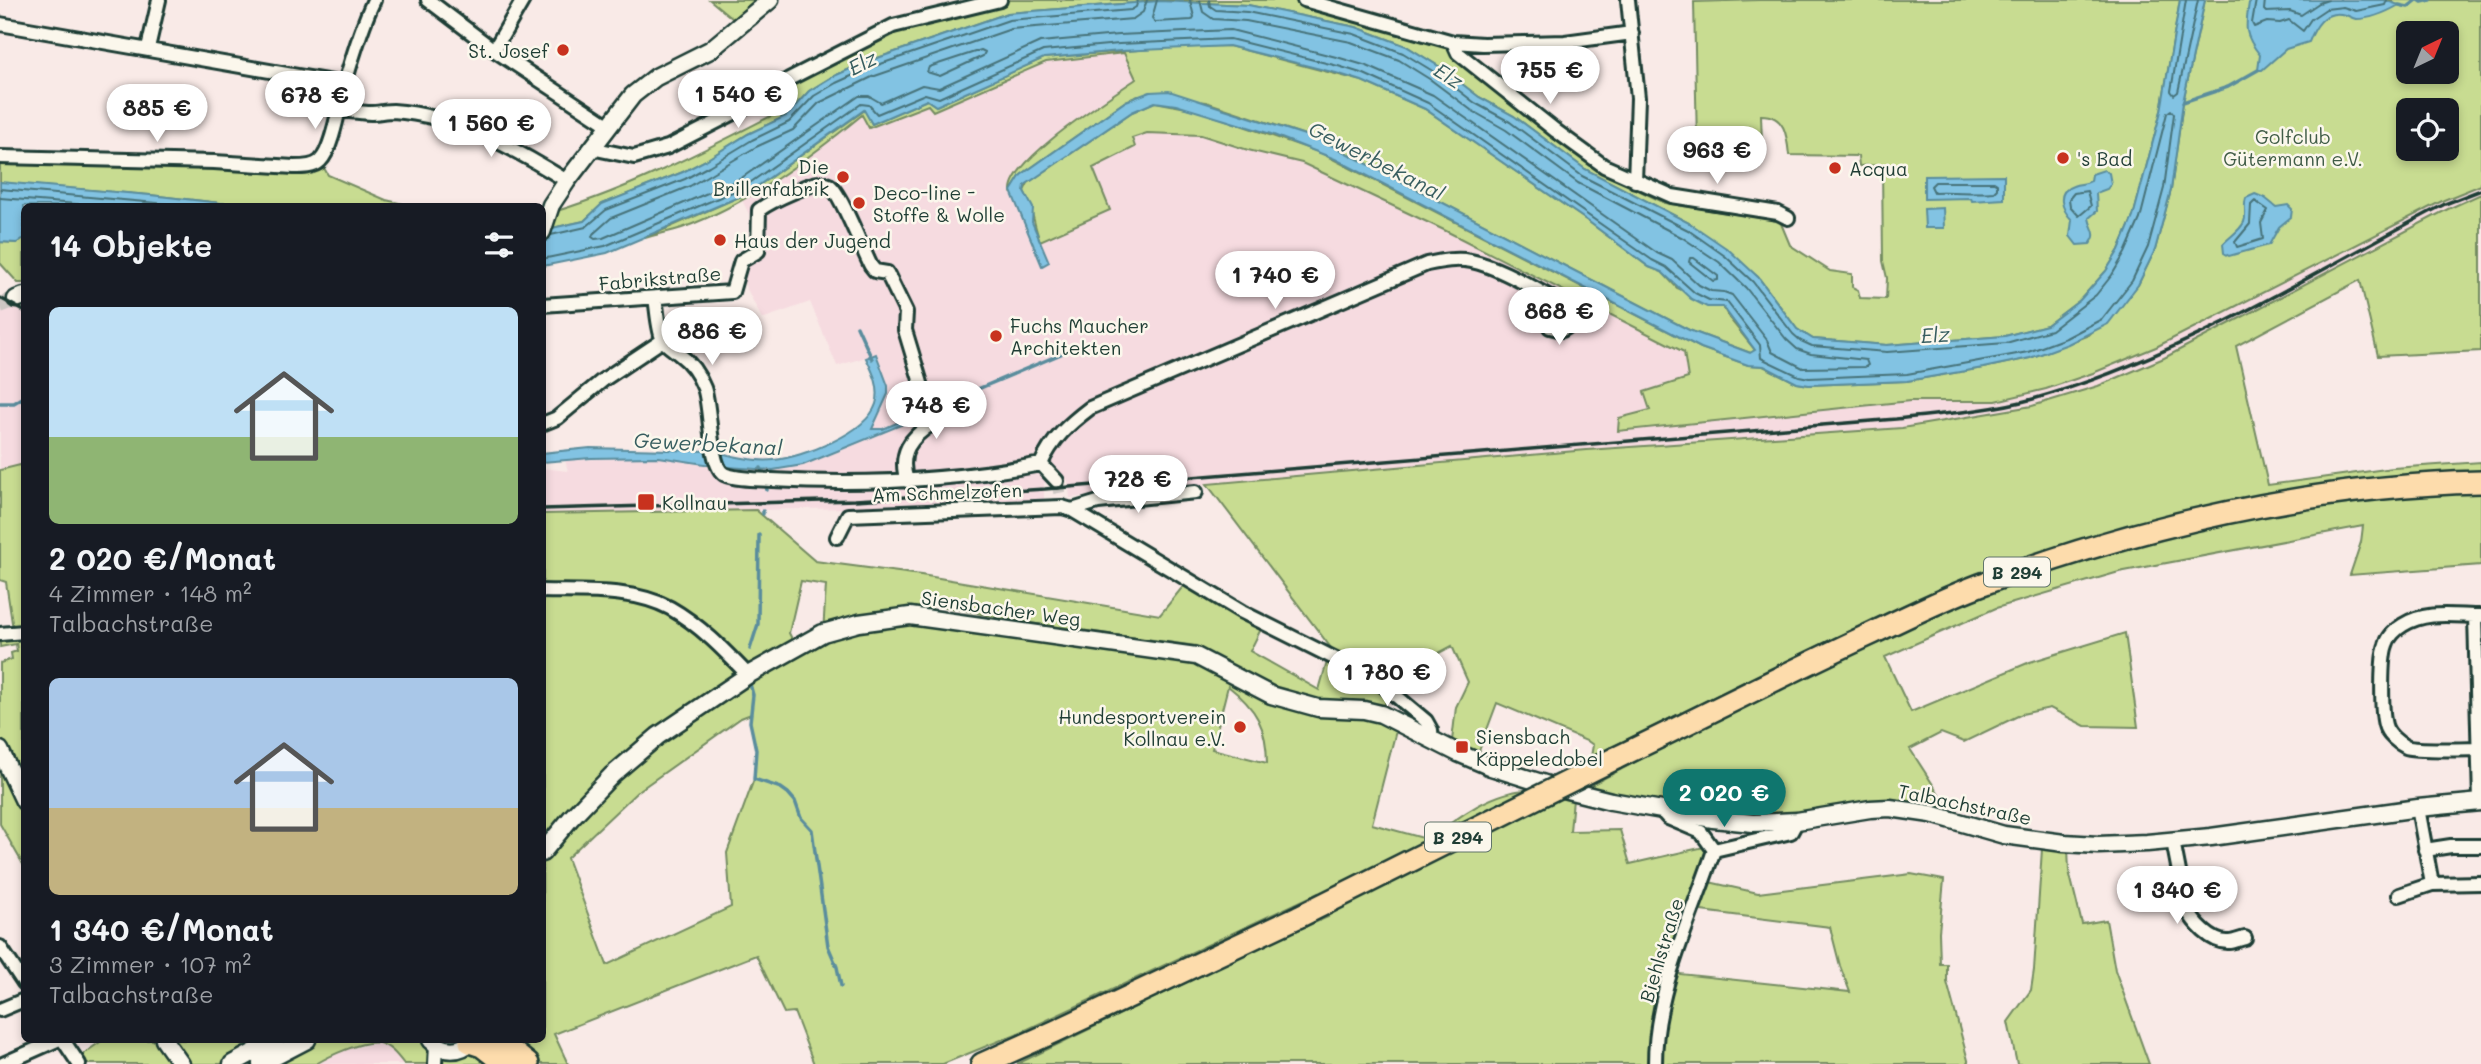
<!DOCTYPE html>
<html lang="de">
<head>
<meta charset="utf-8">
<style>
  :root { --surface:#171b24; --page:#20242c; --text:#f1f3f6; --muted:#9ea1a6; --accent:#0f766e }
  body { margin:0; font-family:Mali,sans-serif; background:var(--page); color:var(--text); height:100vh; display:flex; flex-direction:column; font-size:26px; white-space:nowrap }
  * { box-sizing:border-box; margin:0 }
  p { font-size:23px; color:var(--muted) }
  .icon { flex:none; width:38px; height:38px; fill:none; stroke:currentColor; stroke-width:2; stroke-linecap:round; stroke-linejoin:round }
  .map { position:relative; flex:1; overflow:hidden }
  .sheet { position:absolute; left:21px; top:203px; width:525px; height:840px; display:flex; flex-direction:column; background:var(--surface); border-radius:10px; box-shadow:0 4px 10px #0003 }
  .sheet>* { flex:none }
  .needle { width:46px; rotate:43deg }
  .tools { position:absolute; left:2396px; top:21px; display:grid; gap:14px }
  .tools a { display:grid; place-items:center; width:63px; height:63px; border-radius:10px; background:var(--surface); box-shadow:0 4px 10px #0003; font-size:35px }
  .price { position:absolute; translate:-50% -60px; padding:0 16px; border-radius:24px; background:#fff; color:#222; font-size:23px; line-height:46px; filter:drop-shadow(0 2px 4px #0008) }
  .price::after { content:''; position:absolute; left:50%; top:42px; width:21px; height:16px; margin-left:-10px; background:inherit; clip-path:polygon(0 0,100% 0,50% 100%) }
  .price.on { background:var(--accent); color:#fff }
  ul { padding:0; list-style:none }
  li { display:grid; align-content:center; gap:14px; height:371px; padding:0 28px }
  li span { display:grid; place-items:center; height:217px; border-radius:10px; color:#555 }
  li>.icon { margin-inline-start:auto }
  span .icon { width:126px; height:126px; fill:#fffc; stroke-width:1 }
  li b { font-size:30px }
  h2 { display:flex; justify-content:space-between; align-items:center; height:84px; padding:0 28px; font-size:30px }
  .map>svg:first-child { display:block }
  .built { fill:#f6dbe0 }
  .green { fill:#c8dc91; stroke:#748c62; stroke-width:2; fill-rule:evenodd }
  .water { fill:#82c3e3; stroke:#5a8d9d; stroke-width:2 }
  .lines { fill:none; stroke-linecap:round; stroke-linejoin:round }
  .shore { stroke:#47737a; stroke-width:2 }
  .stream { stroke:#5a8d9d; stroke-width:3.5 }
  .street-tunnel { stroke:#cdc7c3; stroke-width:12; stroke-dasharray:12 6; stroke-linecap:butt }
  .secondary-tunnel { stroke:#cdc7c3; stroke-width:16; stroke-dasharray:16 8; stroke-linecap:butt }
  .street-casing { stroke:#1f3d34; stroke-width:18 }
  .secondary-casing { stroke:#1f3d34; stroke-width:21 }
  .highway-casing { stroke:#1f3d34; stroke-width:26 }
  .street { stroke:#fbf7ec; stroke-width:12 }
  .secondary { stroke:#fbf7ec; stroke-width:16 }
  .highway { stroke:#fddcac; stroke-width:21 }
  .rail { stroke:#1f3d34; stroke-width:3.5 }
  .highway-bridge-casing { stroke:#1f3d34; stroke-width:26; stroke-linecap:butt }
  .highway-bridge { stroke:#fddcac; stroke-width:21 }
  .poi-dot { fill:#c8321e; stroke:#fbf7ec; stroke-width:2.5 }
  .labels { text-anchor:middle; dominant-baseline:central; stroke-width:5; stroke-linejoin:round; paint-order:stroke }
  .shield { fill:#fbf7ec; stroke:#61756b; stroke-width:2 }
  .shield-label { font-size:18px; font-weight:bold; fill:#1f3d34 }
  .poi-label { font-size:19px; fill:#1f3d34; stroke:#fbf7ec; text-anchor:start }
  .park-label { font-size:19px; fill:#415d47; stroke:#fbf7ec }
  .street-label { font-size:19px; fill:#1f3d34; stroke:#fbf7ec }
  .water-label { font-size:21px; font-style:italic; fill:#385e60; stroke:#fbf7ec }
</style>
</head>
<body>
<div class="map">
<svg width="2481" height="1064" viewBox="0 0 2481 1064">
  <rect width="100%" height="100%" fill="#f9eae7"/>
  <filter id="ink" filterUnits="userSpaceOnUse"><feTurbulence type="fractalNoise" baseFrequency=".0143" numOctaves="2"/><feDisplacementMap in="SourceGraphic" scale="14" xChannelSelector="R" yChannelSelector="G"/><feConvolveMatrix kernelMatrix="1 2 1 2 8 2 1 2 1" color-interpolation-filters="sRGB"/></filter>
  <g filter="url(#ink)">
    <path class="built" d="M1124,53L1136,79L1038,150L1011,191L1047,263L1049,262L1040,241L1109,210L1093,168L1135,147L1131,138L1147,133L1201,135L1248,150L1302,163L1444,230L1684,352L1688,378L1645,392L1650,411L1619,418L1910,401H1996L2046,389L2156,347L2444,200L2481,185V194L2424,221L2164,358L2098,386L2064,397L1996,413L1902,428L1587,450L1344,474L1207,484L1070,498L1068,480L1044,483V501L904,507L543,514L542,468L568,471L565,460L659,457L758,470L785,469L803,465L840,451L922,416L921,412L883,430L872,429L883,407L876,354L837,366L810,302L762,319L739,273L758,251L760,236L742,200L831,140L862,115L869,128L929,105L933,111L1046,62Z
      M0,298L19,308L24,307V464L0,470Z
      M378,1043L394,1051L404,1064H316L342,1051Z"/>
    <path class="green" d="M710,0H755L733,19Z
      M1000,0H1304L1453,42L1612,176L1628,185L1665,203L1780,221L1790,245L1830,271L1852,274V287L1858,290L1860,298L1886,299L1887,278L1883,261L1882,165L1859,166L1858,156L1789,155C1787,135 1785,115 1761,115L1762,142L1697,143L1694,2L1759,0H2180L2161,111L2133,217L2119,250L2106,271L2080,300L2047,325L2005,336L1887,345L1813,339L1797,329L1758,277L1691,224L1585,169L1514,116L1479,97L1440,67L1406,46L1356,27L1248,5L1159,1L1008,13L866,62L832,77L809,91L786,116L748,134L706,160L683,172L602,204L584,221L543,230V215C622,193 699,153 773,115C785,106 787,93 789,79L860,41Z
      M2205,0H2481V185L2444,200L2156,347L2093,373L2046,389L1996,401H1910L1618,431L1619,418L1650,410L1644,392L1688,378L1684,352L1444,230L1302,163L1248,150L1201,135L1147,133L1132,138L1135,147L1093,168L1110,210L1040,241C1033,223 1033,208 1024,191L1028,183L1132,112L1155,102L1197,110L1321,153L1701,348L1748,365L1763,366L1797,383L1809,385L1907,381L1983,368L2030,358L2089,335L2138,285L2155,250L2171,190L2183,102ZM2408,33H2446V72H2408ZM2408,110H2446V149H2408Z
      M1229,46L1362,81L1425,109L1589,222L1649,267L1662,272L1677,288L1723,307L1729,318L1755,350L1751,353L1689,330L1323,141L1206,102L1138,96L1126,101L1021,175L1011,191C1009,160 1109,98 1136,79L1124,53L1046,62L933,111L928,105L869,128L862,115C808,159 748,204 682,228C670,232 657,234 645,238L748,193L865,110L872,124L927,100L936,106L1044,58L1175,47Z
      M0,157L320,161L328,175L386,200L412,206H247L150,195L4,183L0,182Z
      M2481,194V351L2378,356L2360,280L2236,346L2268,485L2393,468L2481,462V472L2397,477L2324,485L2143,522L2071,545L1945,589L1874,619L1591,757L1593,745L1589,742L1497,703L1479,751L1470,750L1452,741L1456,707L1468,682L1452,646L1388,680L1390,690L1381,714L1398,723L1372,824L1430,840C1455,818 1495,789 1531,790C1544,790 1560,796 1573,799L1570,831L1620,830L1630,864L1704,847L1709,849L1700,880L1758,893L1911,874L1944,880L1939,932L1940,964H1947V982L1969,1064H1017L1272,941L1328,917L1318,893L1028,1029L943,1064H814L794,1012L784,1013L756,955L554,1034L568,1064H404C397,1055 390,1046 379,1043C363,1040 329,1056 316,1064H79L76,1059L103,1040H542L543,514L756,510L815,561L921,575L1160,615L1189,579L1264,623L1250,651L1319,690L1331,648L1207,484L1587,450L1902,428L2032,406L2098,386L2164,358L2448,209ZM801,581L826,585L823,633L796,647L789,633ZM931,604L1022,622L1196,646L1205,659L933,618ZM1228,686C1256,708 1267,727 1267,763L1212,749ZM751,714L750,722L756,750L754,779L727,853L731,907L607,965L567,858L637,792L741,718ZM1693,910L1830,927L1840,966L1850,992L1670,973Z
      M24,236V283H18L0,263V242L17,243Z
      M24,464V866L0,824V663L12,659L11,653L17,651L16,644L0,647V638L14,636L6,582L0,580V470Z
      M2481,491V565L2350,575L2361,542L2363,526L2119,572L1996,608L1885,657L1911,712L2030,662L2125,633L2138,727L2085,726L2050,708L2022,714L1964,742L1941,733L1910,749L1950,811L1914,803L1888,801L1782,816L1743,818L1592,789L1593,784C1698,730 1803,672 1911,624C2025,574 2147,535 2270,513C2340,500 2411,496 2481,491Z
      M2068,847L2069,871L2082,924L2106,920L2115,970L2149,1064H2017L2008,1022L2031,990L2034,970L2042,849Z"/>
    <path class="water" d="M2180,0H2205L2183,102L2171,190L2155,250L2138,285L2108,324L2068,344L2030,358L1983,368L1907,381L1809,385L1797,383L1764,366L1748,365L1701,348L1335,159L1271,134L1176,105L1155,102L1132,112L1025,185L1024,191L1033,208L1032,222L1049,262L1042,266L1011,191L1021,175L1126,101L1150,92L1169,91L1323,141L1689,330L1750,353L1755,350L1723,307H1707L1691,299L1662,272L1649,267L1589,222L1425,109L1362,81L1336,73L1229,46L1120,51L1044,58L936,106L927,100L872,124L864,110L748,193L607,253L543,266V230L584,221L602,204L683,172L706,160L748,134L786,116L809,91L832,77L866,62L1008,13L1159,1L1248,5L1356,27L1406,46L1440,67L1479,97L1514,116L1585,169L1691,224L1729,250L1758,277L1797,329L1813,339L1887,345L2005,336L2047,325L2080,300L2106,271L2119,250L2133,217L2161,111Z
      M2253,0H2384L2399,5C2387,12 2371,19 2356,19C2351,18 2350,16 2345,15C2326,9 2315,26 2309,42L2286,49L2262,70H2258L2260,55C2244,35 2245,28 2249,3Z
      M2104,170L2109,173L2111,184L2107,189L2096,193L2097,211L2089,218C2091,230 2099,233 2090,244L2077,245L2070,236L2072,220C2062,210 2055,192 2073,186C2080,183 2084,185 2091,181L2092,174Z
      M2004,175V199L1972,201L1971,198L1924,199V176Z
      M0,182L150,195L247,206H24V238L17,243L0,242Z
      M2255,194L2265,198L2276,207L2288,205L2292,209L2291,217L2279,227L2269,245L2229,256L2224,253L2223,244C2229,237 2240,231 2244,222C2247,214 2243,206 2246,198Z
      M1943,208L1944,228H1925L1924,209Z
      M876,354L888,386V394L872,429H883L922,412L923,416L803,465L773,470L727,467L720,453C738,457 756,462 774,460C802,457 866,434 876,404C881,388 873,372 866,358Z
      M590,448L708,451L711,465L659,457L591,458L543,462L542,453Z"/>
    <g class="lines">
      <path class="shore" d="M1147,0L1143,12L1133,19L1011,29L872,77L819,103L793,130L756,147L690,186L611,218L593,234L592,237L595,239L603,238L740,179L859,96H869L881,103L922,85L939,88L1040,42L1118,35L1231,30L1340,58L1367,66L1433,95L1657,253L1672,260L1699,285L1711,291L1724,292L1732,295L1767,340L1772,352L1803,368L1865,367L1868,365L1866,360L1811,354L1797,349L1786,339L1746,288L1719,262L1683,238L1578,183L1506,130L1471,110L1431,80L1399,60L1351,42L1246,21L1213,19L1203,12L1200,0
        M1157,0L1152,18L1155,22L1192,20L1194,17L1190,0
        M2186,0L2171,91L2174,95L2178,92L2198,0
        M2256,0L2252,23L2254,27L2267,22L2280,23L2289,20L2303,31L2311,19L2326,9L2343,7L2356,11L2385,5L2387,0
        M2265,0L2264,10L2266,12L2290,11L2301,15L2319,3L2328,0
        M981,50L985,52L983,56L940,76L927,72L929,67Z
        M1935,182H1994L1997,184V189L1994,192C1974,194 1955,191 1934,192L1931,186Z
        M0,189L190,206
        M2087,191L2091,206L2079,216L2070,206L2069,199L2074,193Z
        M0,198L102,206
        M2255,201L2268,210L2261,223L2263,239L2237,247L2235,242L2250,224L2251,205Z
        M551,235L586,227L606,210L685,179L709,166L752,140L789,122L814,96L836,83L869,68L1009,20L1131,10L1136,7L1138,0
        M1690,258H1694L1718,276V280L1713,281L1689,262Z
        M542,259L605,246L744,187L861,104L869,105L877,114L925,94L939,98L1043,51L1119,44L1230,39L1338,66L1364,74L1428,103L1652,260L1666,267L1695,293L1709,300L1727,302L1760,345L1761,358L1799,376L1809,378L1907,374L2028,352L2066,338L2102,319L2132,281L2148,247L2164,188L2174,114L2171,110L2167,113L2140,219L2125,253L2112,275L2096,295L2051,330L2006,343L1887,352L1812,346L1801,341L1793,334L1753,282L1725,256L1688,230L1582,176L1510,122L1475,103L1436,73L1403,53L1354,34L1247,12L1216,10L1210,6L1209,0"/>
      <path class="stream" d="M2419,0L2422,2L2431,0
        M2399,5L2408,7L2417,0
        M2183,102L2228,87L2258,70
        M857,326L872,359
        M947,402L1061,354
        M0,403H14L24,397
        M761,468L767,490
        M763,514V511
        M750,649L758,624L759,535
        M750,684L753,695L750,722L756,750L754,779L781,788L788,793L795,801L801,818L812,830L828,946L837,967L841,986"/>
      <path class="street-tunnel" d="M1057,481L1062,507"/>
      <path class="secondary-tunnel" d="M0,305L16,299"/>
      <g class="street-casing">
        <path id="street" d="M428,0L494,50L608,125
          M1304,0L1453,42L1483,44L1565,42L1632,33
          M1628,0L1638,98L1635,181
          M0,24L344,84
          M1453,42L1458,53L1556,131L1604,166L1672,196L1778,213L1788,218
          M148,48L159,0
          M494,50L523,0
          M339,111C350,110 360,113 371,113C378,113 385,111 393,111C455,115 514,148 567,181
          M591,148L634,157L668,147L738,111L789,79L893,26L1000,0
          M0,157L214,162L294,167C302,167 314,167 320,161C333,149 340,100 345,83C353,55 362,25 374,0
          M655,298C657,308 658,332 663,340C666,345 675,350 679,354C690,362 699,375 704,388C711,406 709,465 724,474C737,480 758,479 772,480C862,485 952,481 1041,464
          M542,305L732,292L741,261L758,251L759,210C771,201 784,196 798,190C807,186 819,180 829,185C840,191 863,251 871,266L875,271L887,273L906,312L905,330L933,423C910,437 898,454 907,481
          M542,424L557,418L603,380L663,340
          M1041,464C1052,439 1069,424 1090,408L1427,264C1442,261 1457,258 1471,261C1501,267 1539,292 1567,306C1574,316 1573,324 1562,330L1550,327L1543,313L1539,292
          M1041,464L1057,481
          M1072,510L1098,502L1196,492
          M837,537L848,515L1062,507L1072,510L1242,612L1358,670L1383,685L1426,721L1431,730L1432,740
          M542,591C583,592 633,588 670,608C700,625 724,650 748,675
          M2475,616L2480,801
          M2481,616C2455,616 2426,610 2403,625C2396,629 2388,637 2386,645C2381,658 2381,710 2385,725C2387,734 2398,743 2406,747C2415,751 2467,749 2481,749
          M0,634L24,632
          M1660,809L1668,818L1701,832L1714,850L1791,832L1797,821
          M2173,841L2186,908C2194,923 2211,943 2229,942C2234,942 2240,939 2245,938
          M2425,850L2451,846H2481
          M2432,884L2481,883
          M2399,895L2432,884L2418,808
          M0,947L24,983
          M0,1010L24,1000
          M63,1040L79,1064
          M3,1064L57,1040
          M435,1064L436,1044
          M1655,1064C1655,989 1691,920 1714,850"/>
      </g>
      <g class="secondary-casing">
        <path id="secondary" d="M542,232L551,205L567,181L633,95L656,77L710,50L770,0
          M16,299L24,296
          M0,750L24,801
          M542,853L571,818L612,775L658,736L748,675L823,633L859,623L910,616L1196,656L1271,695L1318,708L1364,710L1381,714L1458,753L1491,767L1551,786L1611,801L1713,819L1753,823L1797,821L1870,809L1890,808L1931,814L2004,835L2064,843L2098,845L2147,843L2211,837L2418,808L2481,802
          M164,1040L181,1064
          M431,1040C444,1053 460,1053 473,1040
          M232,1064L276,1040
          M261,1064L307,1040"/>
      </g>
      <g class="highway-casing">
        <path id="highway" d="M1616,758C1702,717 1786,673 1873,633C1908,616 1943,599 1980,585C2139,526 2310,486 2481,482
          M498,1040L528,1064
          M470,1042L482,1046L505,1064
          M982,1064L1056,1031L1300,916"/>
      </g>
      <use href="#street" class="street"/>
      <use href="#secondary" class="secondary"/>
      <use href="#highway" class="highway"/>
      <path class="rail" d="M0,298L24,311
        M542,509L855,500L1045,489L1896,419C1941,414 1989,411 2033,399C2178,359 2312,273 2445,204L2481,190"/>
      <g class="highway-bridge-casing">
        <path id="highway-bridge" d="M1300,916L1616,758"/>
      </g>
      <use href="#highway-bridge" class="highway-bridge"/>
    </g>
  </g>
  <g class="poi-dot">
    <circle cx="563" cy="50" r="7"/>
    <circle cx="2063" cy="158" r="7"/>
    <circle cx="1835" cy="168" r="7"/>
    <circle cx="843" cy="177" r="7"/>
    <circle cx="859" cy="203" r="7"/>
    <circle cx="720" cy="240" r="7"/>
    <circle cx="996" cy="336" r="7"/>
    <rect x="637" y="493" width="18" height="18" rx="3.5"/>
    <circle cx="1240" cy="727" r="7"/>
    <rect x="1455" y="740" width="14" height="14" rx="3.5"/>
  </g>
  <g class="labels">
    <g class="shield">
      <rect x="1984" y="557.5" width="66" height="29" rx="5"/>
      <rect x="1425" y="822.5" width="66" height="29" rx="5"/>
    </g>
    <g class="shield-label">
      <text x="2017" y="572">B 294</text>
      <text x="1458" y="837">B 294</text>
    </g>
    <g class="poi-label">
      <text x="549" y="50" text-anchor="end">St. Josef</text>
      <text x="2077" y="158">'s Bad</text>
      <text x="829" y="166" text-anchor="end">Die<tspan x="829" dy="22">Brillenfabrik</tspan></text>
      <text x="1849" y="168">Acqua</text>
      <text x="873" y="192">Deco-line -<tspan x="873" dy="22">Stoffe &amp; Wolle</tspan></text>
      <text x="734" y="240">Haus der Jugend</text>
      <text x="1010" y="325">Fuchs Maucher<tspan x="1010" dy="22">Architekten</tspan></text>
      <text x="662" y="502">Kollnau</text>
      <text x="1226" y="716" text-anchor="end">Hundesportverein<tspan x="1226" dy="22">Kollnau e.V.</tspan></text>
      <text x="1476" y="736">Siensbach<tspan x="1476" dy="22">Käppeledobel</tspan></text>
    </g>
    <g class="park-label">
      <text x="2293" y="136">Golfclub<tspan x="2293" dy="22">Gütermann e.V.</tspan></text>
    </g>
    <g class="street-label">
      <text transform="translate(660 278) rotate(-5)">Fabrikstraße</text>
      <text transform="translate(947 492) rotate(-2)">Am Schmelzofen</text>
      <text transform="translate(1001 608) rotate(8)">Siensbacher Weg</text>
      <text transform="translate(1965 804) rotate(12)">Talbachstraße</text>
      <text transform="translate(1661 950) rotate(-73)">Biehlstraße</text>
    </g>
    <g class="water-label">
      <text transform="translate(862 62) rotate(-27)">Elz</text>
      <text transform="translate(1449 75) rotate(32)">Elz</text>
      <text transform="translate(1377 160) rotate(27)">Gewerbekanal</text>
      <text transform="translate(1935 334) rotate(-4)">Elz</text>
      <text transform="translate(708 443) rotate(3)">Gewerbekanal</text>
    </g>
  </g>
</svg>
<div class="tools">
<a><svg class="needle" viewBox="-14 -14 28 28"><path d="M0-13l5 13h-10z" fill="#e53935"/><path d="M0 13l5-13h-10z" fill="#9ea1a6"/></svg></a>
<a><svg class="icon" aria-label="locate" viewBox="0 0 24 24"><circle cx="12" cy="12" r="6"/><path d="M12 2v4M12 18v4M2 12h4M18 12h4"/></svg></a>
</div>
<b class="price" style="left:1550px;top:106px">755 €</b>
<b class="price" style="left:738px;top:130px">1 540 €</b>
<b class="price" style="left:315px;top:131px">678 €</b>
<b class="price" style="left:157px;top:144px">885 €</b>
<b class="price" style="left:491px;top:159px">1 560 €</b>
<b class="price" style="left:1717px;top:186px">963 €</b>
<b class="price" style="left:1275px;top:311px">1 740 €</b>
<b class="price" style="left:1559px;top:347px">868 €</b>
<b class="price" style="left:712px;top:367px">886 €</b>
<b class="price" style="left:936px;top:441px">748 €</b>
<b class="price" style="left:1138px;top:515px">728 €</b>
<b class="price" style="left:1387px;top:708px">1 780 €</b>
<b class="price on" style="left:1724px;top:829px">2 020 €</b>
<b class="price" style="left:2177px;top:926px">1 340 €</b>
<section class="sheet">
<h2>14 Objekte<svg class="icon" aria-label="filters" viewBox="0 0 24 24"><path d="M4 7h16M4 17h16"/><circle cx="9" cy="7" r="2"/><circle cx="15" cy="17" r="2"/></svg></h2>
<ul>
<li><span style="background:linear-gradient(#bfe0f5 60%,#8fb573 0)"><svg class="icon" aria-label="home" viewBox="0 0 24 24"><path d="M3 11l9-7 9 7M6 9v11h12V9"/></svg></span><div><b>2 020 €/Monat</b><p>4 Zimmer · 148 m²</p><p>Talbachstraße</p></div></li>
<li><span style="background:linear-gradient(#a9c7e8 60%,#c2b280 0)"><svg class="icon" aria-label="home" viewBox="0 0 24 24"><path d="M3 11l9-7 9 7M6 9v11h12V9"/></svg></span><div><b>1 340 €/Monat</b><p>3 Zimmer · 107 m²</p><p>Talbachstraße</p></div></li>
</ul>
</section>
</div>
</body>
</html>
